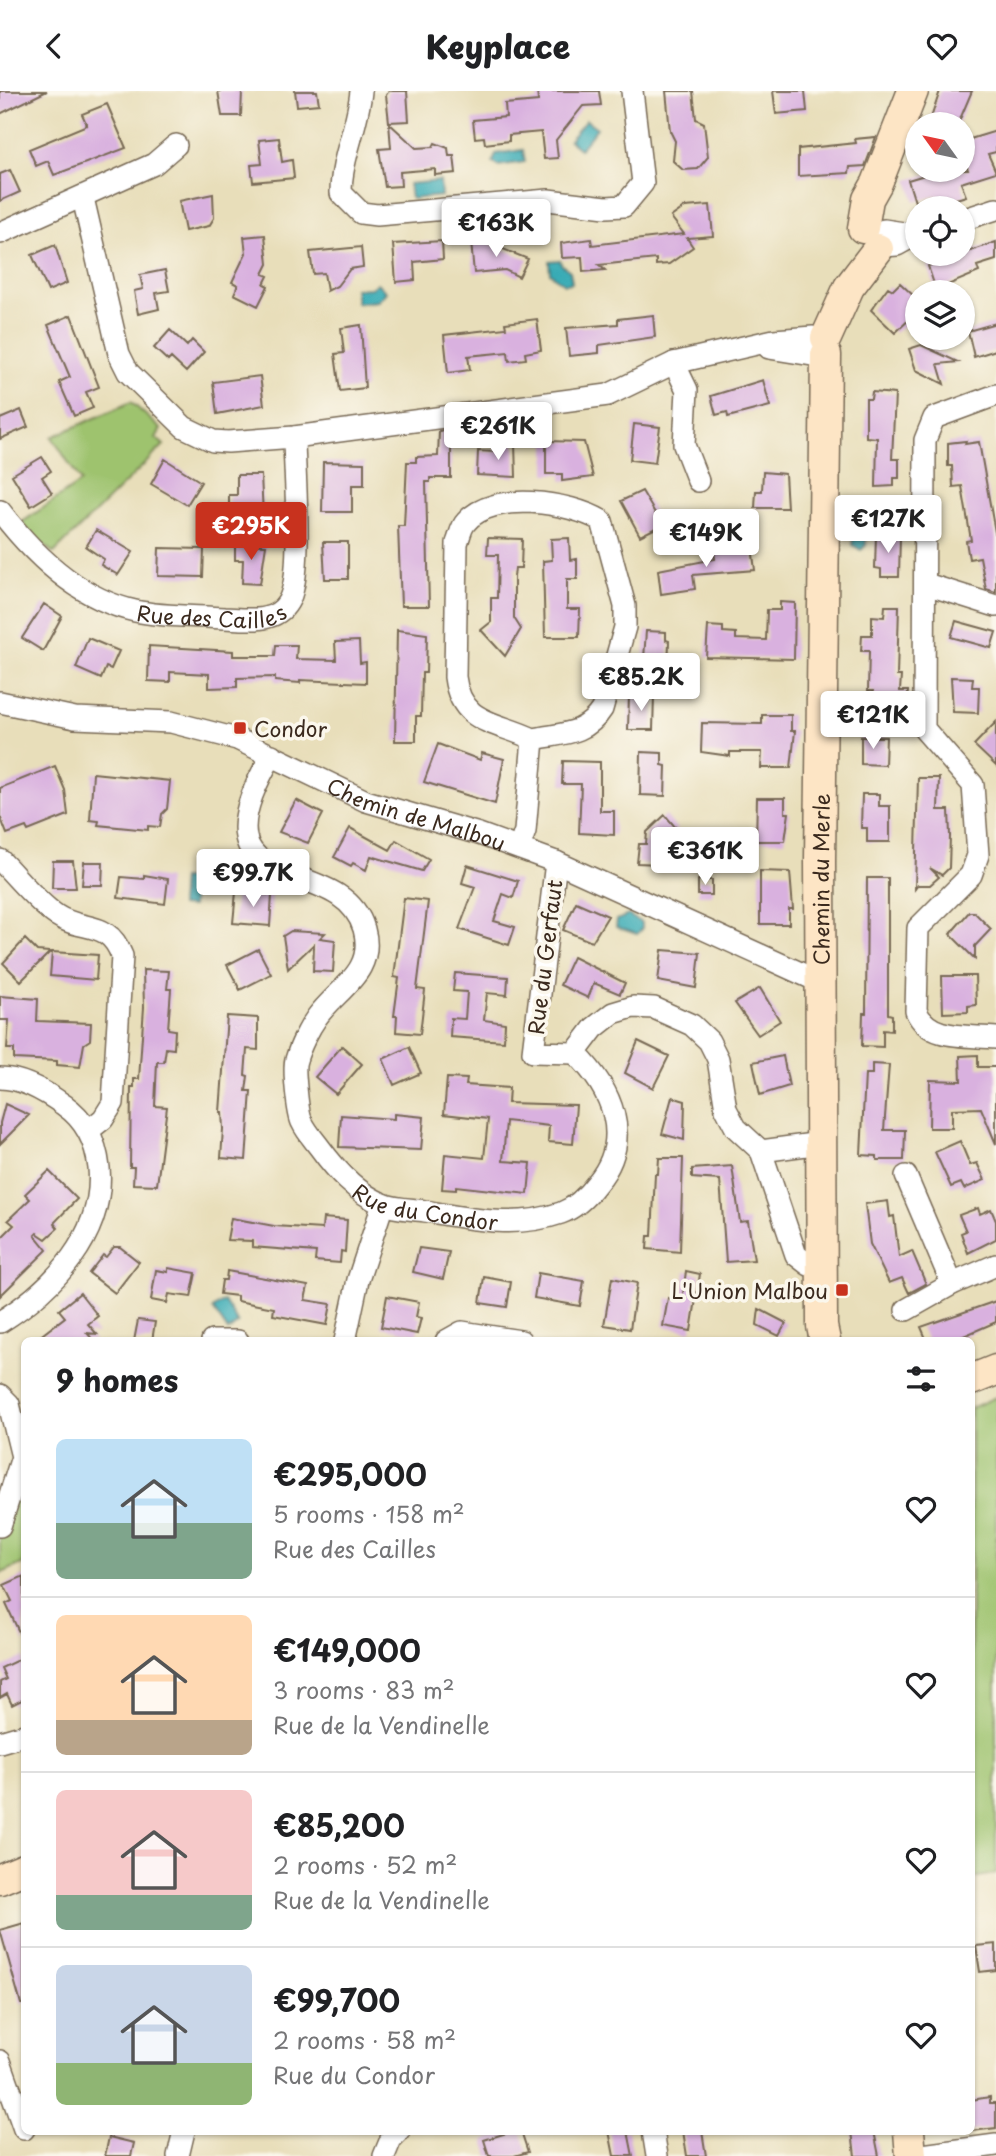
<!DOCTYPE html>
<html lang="en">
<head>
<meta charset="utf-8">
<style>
  :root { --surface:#fff; --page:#f6f6f6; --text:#202124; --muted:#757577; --line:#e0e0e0; --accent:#c8321e }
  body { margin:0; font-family:"Playpen Sans",sans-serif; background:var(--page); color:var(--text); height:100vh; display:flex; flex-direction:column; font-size:26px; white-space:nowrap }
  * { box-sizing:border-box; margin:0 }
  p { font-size:23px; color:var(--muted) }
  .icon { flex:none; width:38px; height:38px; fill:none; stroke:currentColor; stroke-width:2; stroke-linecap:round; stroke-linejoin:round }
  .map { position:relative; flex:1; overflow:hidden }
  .side { position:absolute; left:21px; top:1246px; width:954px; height:798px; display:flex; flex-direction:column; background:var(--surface); border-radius:10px; box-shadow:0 2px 5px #0004 }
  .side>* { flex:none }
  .needle { width:46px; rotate:303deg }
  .tools { position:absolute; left:905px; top:21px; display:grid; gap:14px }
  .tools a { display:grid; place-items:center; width:70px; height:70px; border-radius:50%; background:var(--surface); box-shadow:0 2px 5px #0004; font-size:35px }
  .price { position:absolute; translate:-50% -60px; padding:0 16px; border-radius:7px; background:#fff; color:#222; font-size:23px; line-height:46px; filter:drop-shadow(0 2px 4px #0008) }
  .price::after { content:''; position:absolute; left:50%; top:42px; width:21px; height:16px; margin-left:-10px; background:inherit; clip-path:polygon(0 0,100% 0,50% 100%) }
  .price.active { background:var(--accent); color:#fff }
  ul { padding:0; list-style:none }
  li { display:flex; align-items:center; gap:21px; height:175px; padding:0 35px }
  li+li { border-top:2px solid var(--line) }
  li span { display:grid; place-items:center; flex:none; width:196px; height:140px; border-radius:10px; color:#555 }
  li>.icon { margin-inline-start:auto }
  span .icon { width:84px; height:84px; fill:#fffc; stroke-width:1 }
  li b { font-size:30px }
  h2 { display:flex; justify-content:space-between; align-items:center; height:84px; padding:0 35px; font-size:30px }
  header { display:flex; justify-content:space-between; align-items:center; height:91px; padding:0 35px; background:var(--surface); font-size:32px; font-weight:800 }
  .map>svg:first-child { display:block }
  .green { fill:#9ec36e; stroke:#6c7646; stroke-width:2 }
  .water { fill:#39abb5; stroke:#3a6a6a; stroke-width:2 }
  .building { fill:#d9b1df }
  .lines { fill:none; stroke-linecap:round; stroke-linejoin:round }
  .street-casing { stroke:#786955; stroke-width:24 }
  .secondary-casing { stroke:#786955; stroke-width:33 }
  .street { stroke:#fff; stroke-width:21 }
  .secondary { stroke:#fde5c5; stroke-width:30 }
  .poi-dot { fill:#c8321e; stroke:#fbf7ec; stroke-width:2.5 }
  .labels { text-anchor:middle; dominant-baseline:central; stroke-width:7; stroke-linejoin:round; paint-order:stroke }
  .street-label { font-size:21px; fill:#3b2a1e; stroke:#fbf7ec }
  .poi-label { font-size:21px; fill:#3b2a1e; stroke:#fbf7ec; text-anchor:start }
</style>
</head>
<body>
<header><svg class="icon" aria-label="back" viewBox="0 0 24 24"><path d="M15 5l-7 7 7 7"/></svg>Keyplace<svg class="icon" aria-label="heart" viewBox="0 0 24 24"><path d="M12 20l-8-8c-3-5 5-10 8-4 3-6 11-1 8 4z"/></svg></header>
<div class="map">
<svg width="996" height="2065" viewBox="0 0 996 2065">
  <rect width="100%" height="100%" fill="#fbf7ec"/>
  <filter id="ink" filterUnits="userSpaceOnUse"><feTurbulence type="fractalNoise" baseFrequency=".0143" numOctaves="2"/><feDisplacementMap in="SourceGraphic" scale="14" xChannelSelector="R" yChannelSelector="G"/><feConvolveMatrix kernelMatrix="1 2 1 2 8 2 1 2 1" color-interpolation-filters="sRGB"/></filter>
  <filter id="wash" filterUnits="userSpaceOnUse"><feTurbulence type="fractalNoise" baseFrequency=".00686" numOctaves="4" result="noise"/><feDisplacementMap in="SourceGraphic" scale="28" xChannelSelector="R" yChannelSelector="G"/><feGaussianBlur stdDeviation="1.57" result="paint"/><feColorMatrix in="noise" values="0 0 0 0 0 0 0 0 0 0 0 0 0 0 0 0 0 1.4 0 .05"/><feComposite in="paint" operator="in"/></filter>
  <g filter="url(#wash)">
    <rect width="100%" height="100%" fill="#e8deba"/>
    <path class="green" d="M131,311L161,338L156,347L164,354L54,462L36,449L21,432L81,391L52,346Z
      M996,1306V1783L971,1787V1317Z
      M0,1405L24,1408V1472L0,1483Z"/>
    <path class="water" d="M586,29L597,37L580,58L569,49Z
      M523,59L525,71L498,75L493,71L496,63Z
      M440,90L441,105L411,108L409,93Z
      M560,169L561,173L570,180L572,192L564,193L550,182L549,170Z
      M377,192L386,201L378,210L357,212L355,198L371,197Z
      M854,432L867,433L866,454L861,459L853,454Z
      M182,788L194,789L192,816L180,815Z
      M628,824L642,832V838L637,843L616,836L617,829Z
      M224,1210L238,1232L228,1240L213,1218Z"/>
    <g id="blocks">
      <path class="building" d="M0,0H47L0,23Z
        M218,0H242L241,25H222Z
        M295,0H317L319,13L297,15Z
        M389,0H407L409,30L389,31L386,4Z
        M537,0H599L601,14L583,15L556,49L558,67L544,68L541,41L509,44V50L485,53L484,46L475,47L473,29L506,26L505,13L538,10Z
        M666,0H693L696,28L704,32L708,66L698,78L683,79L673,70L675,50L670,40Z
        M773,0H805L807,20L776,23Z
        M940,0H972L958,33H929Z
        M107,13L126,57L54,84L48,70L36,75L29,58L87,34L82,23Z
        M389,32L416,57L433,56L435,52L448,57L449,65H454L456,82L435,84V78L400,81L401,95L385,96L379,58L391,57Z
        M996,40V61L988,63L996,81L961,92L966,105L940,113L938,104L915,111L908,89L941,79H968L964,66L972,64L967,49Z
        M876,46L865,75L850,76L849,82L798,85V58L856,52L855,48Z
        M279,47L282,71L292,69L294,87L253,91L251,74L262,73L259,49Z
        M10,79L20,101L0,110V83Z
        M213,103L214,127L209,135L185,140L179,110Z
        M710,114L713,145L687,147L693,156L669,173L656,174V168L599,174L605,179L583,181L582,166L562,167L561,152L591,148L592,154L684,143L671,126L685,116Z
        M265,144L268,173L263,183L268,185L264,193L268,195L258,215L234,203L238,194L232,191L246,162L244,146Z
        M442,150L443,168L414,171L415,189L396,191L393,153Z
        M483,150L528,168L519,186L505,179L474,182L471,151Z
        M996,151V169L977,175L979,181L936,199L928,175Z
        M55,154L67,192L48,200L32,164Z
        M361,156L363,176L350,178L337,195L327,200L324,182L313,183L310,161Z
        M165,179L169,200L156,202L159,218L138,223L134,200L143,198L140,184Z
        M900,192L917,208V221L895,242L871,219L888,196L893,199Z
        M71,224L99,296L86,301L93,317L74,325L59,291L70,286L48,234Z
        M653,224L655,246L599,254V262L569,265L566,237L618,233V228Z
        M537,228L541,259L525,262L526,268L509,270L508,261L468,265L470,279L448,282L444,244L506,237L505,232Z
        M996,232V259L974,266L968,240Z
        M361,234L365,297L340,300L335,263L344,262L341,237Z
        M170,239L187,255L192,249L204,261L186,281L171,267L168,270L154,257Z
        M921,254L958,271L938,273L944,293L916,279L909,258Z
        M260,285L264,314L217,323L213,291Z
        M763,289L770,315L728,326L727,321L716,324L711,305Z
        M872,301L895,303L892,368H899V387H894V395L876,396L877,347L866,346V308H871Z
        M21,319L28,336L0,348V328Z
        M634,333L660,336L655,372L630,369Z
        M451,338V387H430V391H426L429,515H401L398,435H404L407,371H416V366L438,365L439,340Z
        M546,350L584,351L593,386L562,390V383H546Z
        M966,350L965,353L979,351L996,447V501L986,498L980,466L969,468L966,450L971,449L962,395L953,396L952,375H948V352Z
        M515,352L516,386L477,384L478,360L495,361L496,353Z
        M42,366L51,380L42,386L52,402L31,415L12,384Z
        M165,368L201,391L187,414L151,393Z
        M323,371L364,372V394H352V421H322Z
        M763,381L785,383L787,417H755L756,400H762Z
        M237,384H261L263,424L229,423V404H237Z
        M642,400L662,434L640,445L621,410Z
        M96,439L133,461L118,484L101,474L104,468L86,456Z
        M876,444H900L899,486H881V478L875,477Z
        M488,447L522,448L521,477H515L514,486V527L521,538L505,565L481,539L491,531V507H497L498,464H487Z
        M569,447L570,469L577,468V488H567V518H580L579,546H545L543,470L552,469L551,448Z
        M323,451H348V488H325Z
        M235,453L266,454L260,493L242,492L243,469H235Z
        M752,456L755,479L693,484L695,498L661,503L658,479L715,468L714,460Z
        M159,457L204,458L203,486L158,485Z
        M780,511L795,512L794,568L706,566L708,535L723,536V541L736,542V548L766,549L767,519H780Z
        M44,513L62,525L43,560L22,547Z
        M885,515H899L897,585H901L900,600H908L907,620L873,618V600H868L869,560H861L862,544H872V525L884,526Z
        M956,530L996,541L991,557L951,546Z
        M397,539L427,543L426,582H422L421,625H416V650H395Z
        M646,540L666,541V549L669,550L668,582L643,581Z
        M88,547L119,560L111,578L106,576L101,588L76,577Z
        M359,550L360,572L366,571V592L300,589V592L275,590V586L237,587V596L209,597V583L170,581V591L148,590L149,555L233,560V565H275L276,554H297L296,568L336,569L335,551Z
        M951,586L973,587L972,596H979L978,622L953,621Z
        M629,604H654L653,639H628Z
        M762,624H791V640H795L791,677H761L762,661H730V665L701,661L702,632L762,633Z
        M996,631V675L974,654Z
        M861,646H886L885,674L861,673Z
        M438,653L480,669L482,662L504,668L495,713L424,691Z
        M641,661L662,662V674L666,675L665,705L640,704Z
        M563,670L600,671V720H614V744L579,742L581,693H562Z
        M55,675L65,699L68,724L28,740L26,736L7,743L0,725V697Z
        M93,682L170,690L167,718L162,723L160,736L148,735V739L98,734L99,730L90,729Z
        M918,687H939L938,719H949L950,745L949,777L942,784L930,777L939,786L930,794H918L915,798Z
        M862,703H879V715H890V751H867V737H861Z
        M757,707H785V722H789L785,750H756Z
        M296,709L323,723L308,752L279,741Z
        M665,724L677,738L662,750L660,773L637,772L639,753H646L647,741Z
        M350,737L390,759L396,749L429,768L422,780L371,765L366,779L353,772L351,775L334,766Z
        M53,770H73L76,797H52Z
        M84,771H103L102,794H82Z
        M467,774L518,790L513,807L503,803L494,830L515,836L509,854L459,838L475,796L462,792Z
        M760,780L790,781L793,818H789V833H760Z
        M144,784L168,788L165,813L118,807L121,786L144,788Z
        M867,787H888V923L892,924V940L883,939V956L862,955L863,922H866Z
        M698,789H712V804H698Z
        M236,801L272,804L270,835L233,832Z
        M404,807L428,810L417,898L425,899L420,943L396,941L397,925H394L399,887L394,886Z
        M576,811L608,825L592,851L563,839Z
        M969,821H974L991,838L975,855V868L950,843Z
        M291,840L325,842L320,847L335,849L333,881L313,880L314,853L288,878L283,845Z
        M25,848L37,860L50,861L21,890L3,872Z
        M258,858L271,883L240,899L227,874Z
        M662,859L700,862L696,897L658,890Z
        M52,861L98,864L96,889L50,885Z
        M573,866L625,892L620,903L594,892L588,907L560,894Z
        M143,879L169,880L167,898H171L168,938L175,939L174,958L166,957L164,971H157L155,1015L167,1016L157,1094L133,1093L134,1076H130L131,996H134V988H139L144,916Z
        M455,882L508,886L507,904L487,902L484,929L505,932L504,950L450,946L451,927L465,928L467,901L453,900Z
        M942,885H975L976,914L968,915V921L943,922Z
        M760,897L780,930L758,944L735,912Z
        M0,905L38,908L37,930L91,932L90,949L84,953L80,976L57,974V970L14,968V958H7L9,929H0Z
        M227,925L258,927V959L247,958L245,984L248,985L246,1000H251L246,1069L221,1067L223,1038L222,1021H220Z
        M638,950L669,965L653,997L625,982Z
        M342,955L362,973L336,1003L315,986Z
        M409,956L421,982L394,994L383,968Z
        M978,964V976H996V1053L981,1017L952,1018V1037H929L930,989L961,990L960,965Z
        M783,965L789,995L760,1004L753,971Z
        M872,973L889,974L884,1039H905L904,1069H877V1065L861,1064L865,983H872Z
        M447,987L467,988L466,994L509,997L508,1012L576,1014L573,1053L548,1051L549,1035L506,1030L503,1070L531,1072L528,1103L456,1095V1099L442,1098L445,1063L484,1067L488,1028L444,1023Z
        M672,1006L685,1010L684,1049L662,1043Z
        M5,1013L29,1024L0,1053V1032Z
        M394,1023L424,1026L421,1059L339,1056L341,1024L394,1028Z
        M960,1050L970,1074L977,1072L985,1089L964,1098L961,1092L951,1096L935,1061Z
        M659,1067H683L680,1161L647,1158L648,1145H652L655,1083H658Z
        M732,1075L740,1131L748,1130L754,1169L726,1171L720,1089L692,1087V1078Z
        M49,1080L77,1108L54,1132L58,1137L46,1148L37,1142L35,1144L47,1159L0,1205V1148L14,1134L8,1129L30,1108L25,1103Z
        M888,1110L890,1126L894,1125L899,1166L912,1160L926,1193L909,1202L902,1187L889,1192L870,1153L865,1113Z
        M978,1117L980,1123L991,1118L996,1130V1148L968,1162L961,1142L966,1140L959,1124Z
        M231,1127L274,1135L322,1138L323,1127L347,1129L345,1161L341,1160L340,1172L315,1170L316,1161L252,1156V1150L227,1149Z
        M114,1156H120L139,1171L115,1202L89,1182L103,1164L106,1166Z
        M419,1157L449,1161L443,1188L413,1181Z
        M168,1177L196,1182L191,1206L169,1203L167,1212L151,1209L156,1179L168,1181Z
        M227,1180L308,1195L305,1209L331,1213L327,1234L273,1224L274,1217L237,1210V1205L220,1203L222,1189H226Z
        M686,1180L700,1183L691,1240L663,1235L668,1207L682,1210Z
        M538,1182L584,1190L580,1215L534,1207Z
        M484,1186L511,1191L507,1216L480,1212Z
        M612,1187L637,1192L630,1238L604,1234Z
        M80,1202L98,1225L88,1233L97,1243L87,1242L94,1250H34L65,1226L59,1219Z
        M387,1205L419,1211L416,1226L421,1227L417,1243L381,1236Z
        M996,1210V1231L952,1250H927L921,1236Z
        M759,1218L786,1232L779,1245L757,1234Z
        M138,1229L155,1231L152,1250H134Z
        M24,1485V1552L6,1513L12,1510L4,1494Z
        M24,1566V1608L12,1614L7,1603L0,1607V1591L6,1588L1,1577Z
        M24,1832V1913H21L0,1839Z
        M996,1853V1879L980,1881L976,1855Z
        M990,2006V2012H996V2037L971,2040V2009Z
        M513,2040H521L528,2061L514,2065H489L484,2049Z
        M609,2040H628L633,2065H614Z
        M683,2040H702L706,2065H687Z
        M852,2040H874L879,2065H855Z
        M109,2046L134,2052L131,2065H105Z"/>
    </g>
  </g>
  <g filter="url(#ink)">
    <use href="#blocks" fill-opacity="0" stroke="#786955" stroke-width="2"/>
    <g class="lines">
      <g class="street-casing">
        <g id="street">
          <path d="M361,0C358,35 341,67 341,102L361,122L377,124L548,109L606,116L624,115L643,92L632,0"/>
          <path d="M83,107L119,263L128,281L184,336L213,350L228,351L294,346L608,304L674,272L774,249L813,246"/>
          <path d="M962,129L996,118"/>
          <path d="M884,139L917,144"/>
          <path d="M0,142L154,73L176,54"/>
          <path d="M883,155L897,154L917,143"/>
          <path d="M769,257L812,264"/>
          <path d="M674,272L687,299L684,354L698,390"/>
          <path d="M996,304L934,327L925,349L924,638L973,694L978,764L971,784L918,837L916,920C929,950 967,944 996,947"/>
          <path id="s1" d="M0,420C33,463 79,508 135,520C164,526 195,525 225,527C248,528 275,533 288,511C304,485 294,381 294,346"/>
          <path d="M926,493L996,515"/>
          <path id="s2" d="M0,611L75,627L171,631L237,648L366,710L479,743L556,771L809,886L819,888"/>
          <path id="s3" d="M272,664C183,816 341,757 364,838C376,881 338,897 317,926C309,937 300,955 296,969C293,977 298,1024 302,1031C306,1040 314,1049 320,1057C336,1079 356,1102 383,1113C395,1118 412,1118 425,1120C471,1128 515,1138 561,1122C575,1117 588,1104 597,1092C634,1048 612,998 575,962L594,937L613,922L633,916L654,917L692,934L709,950L718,968L726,1018L736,1037L761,1060L796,1164L809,1174L822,1175"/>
          <path d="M519,757L525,740L533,648C561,642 585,645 602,618L625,536V515L602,430C570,411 493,399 466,431C461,436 460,445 457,452L455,586C461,634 496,630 533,648"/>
          <path d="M0,769C18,787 35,809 56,824C82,842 108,827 122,865L113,1012L103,1028L89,1039"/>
          <path d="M556,771L533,961L575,962"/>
          <path d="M0,987C22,987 46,1001 64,1014C86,1029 96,1050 99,1077C105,1144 53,1198 0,1231"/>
          <path d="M761,1060L821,1052"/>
          <path d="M906,1085L952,1193"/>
          <path d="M906,1219L952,1193L996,1174"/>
          <path d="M212,1250H238"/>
          <path d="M345,1250L358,1189L383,1113"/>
          <path d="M446,1250L462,1241L521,1250"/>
          <path d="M0,1304L9,1313L22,1366L0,1435"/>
          <path d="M0,1651L24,1644"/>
          <path d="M0,1970L24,2038"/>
          <path d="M653,2040L657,2065"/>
          <path d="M178,2065L184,2040"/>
          <path d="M384,2065L391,2048L399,2040"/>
          <path d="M915,2065L996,2054"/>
        </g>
      </g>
      <g class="secondary-casing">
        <g id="secondary">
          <path d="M863,137L868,108L877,92L913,0"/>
          <path d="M826,247L849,196L878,158"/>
          <path id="s4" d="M825,1250L822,1235L820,769L826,264"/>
          <path d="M971,1289L996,1279"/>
          <path d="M0,1788L24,1778"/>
          <path d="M909,2040L911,2065"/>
        </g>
      </g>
      <use href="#street" class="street"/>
      <use href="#secondary" class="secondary"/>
    </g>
  </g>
  <g class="poi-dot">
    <rect x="233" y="630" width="14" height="14" rx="3.5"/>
    <rect x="835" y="1192" width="14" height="14" rx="3.5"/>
  </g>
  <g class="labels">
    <g class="street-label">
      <text stroke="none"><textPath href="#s1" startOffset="248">Rue des Cailles</textPath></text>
      <text stroke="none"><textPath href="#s2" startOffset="436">Chemin de Malbou</textPath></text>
      <text stroke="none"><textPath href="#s4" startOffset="462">Chemin du Merle</textPath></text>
      <text transform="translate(544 866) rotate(-83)">Rue du Gerfaut</text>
      <text stroke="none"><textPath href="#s3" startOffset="620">Rue du Condor</textPath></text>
    </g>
    <g class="poi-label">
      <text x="254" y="637">Condor</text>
      <text x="828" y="1199" text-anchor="end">L'Union Malbou</text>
    </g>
  </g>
</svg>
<div class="tools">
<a><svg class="needle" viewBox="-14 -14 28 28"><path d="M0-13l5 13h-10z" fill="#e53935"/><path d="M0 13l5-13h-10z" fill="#757577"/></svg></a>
<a><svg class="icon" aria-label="locate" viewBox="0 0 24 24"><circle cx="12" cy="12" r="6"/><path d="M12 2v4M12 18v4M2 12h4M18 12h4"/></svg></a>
<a><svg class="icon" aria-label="layers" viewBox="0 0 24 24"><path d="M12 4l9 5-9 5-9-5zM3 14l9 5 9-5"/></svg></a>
</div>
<b class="price" style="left:496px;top:168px">€163K</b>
<b class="price" style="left:498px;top:371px">€261K</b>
<b class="price" style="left:888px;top:464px">€127K</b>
<b class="price active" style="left:251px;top:471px">€295K</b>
<b class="price" style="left:706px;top:478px">€149K</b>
<b class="price" style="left:641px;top:622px">€85.2K</b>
<b class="price" style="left:873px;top:660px">€121K</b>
<b class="price" style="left:705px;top:796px">€361K</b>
<b class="price" style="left:253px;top:818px">€99.7K</b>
<section class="side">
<h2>9 homes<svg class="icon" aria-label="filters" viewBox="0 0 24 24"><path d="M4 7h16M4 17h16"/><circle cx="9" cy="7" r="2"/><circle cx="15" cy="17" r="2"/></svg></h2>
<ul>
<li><span style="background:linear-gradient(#bfe0f5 60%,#7fa58c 0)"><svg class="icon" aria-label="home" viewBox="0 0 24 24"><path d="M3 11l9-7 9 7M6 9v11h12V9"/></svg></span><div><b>€295,000</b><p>5 rooms · 158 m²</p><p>Rue des Cailles</p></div><svg class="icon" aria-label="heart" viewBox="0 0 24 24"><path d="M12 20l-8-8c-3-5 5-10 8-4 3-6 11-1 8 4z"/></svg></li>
<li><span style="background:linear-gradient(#ffd9b3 75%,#b9a48a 0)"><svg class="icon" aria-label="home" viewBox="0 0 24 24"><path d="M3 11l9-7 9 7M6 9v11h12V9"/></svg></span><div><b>€149,000</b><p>3 rooms · 83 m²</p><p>Rue de la Vendinelle</p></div><svg class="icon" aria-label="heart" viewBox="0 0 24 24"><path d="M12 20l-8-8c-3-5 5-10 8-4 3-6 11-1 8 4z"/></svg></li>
<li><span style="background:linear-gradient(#f6c9c9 75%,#7fa58c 0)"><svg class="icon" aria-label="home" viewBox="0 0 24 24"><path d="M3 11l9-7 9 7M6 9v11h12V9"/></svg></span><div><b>€85,200</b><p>2 rooms · 52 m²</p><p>Rue de la Vendinelle</p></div><svg class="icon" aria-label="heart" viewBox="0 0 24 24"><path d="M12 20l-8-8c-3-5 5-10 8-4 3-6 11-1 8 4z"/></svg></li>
<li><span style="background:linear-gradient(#c9d6e8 70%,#8fb573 0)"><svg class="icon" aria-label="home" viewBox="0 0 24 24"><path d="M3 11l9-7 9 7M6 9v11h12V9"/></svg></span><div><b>€99,700</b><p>2 rooms · 58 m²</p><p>Rue du Condor</p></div><svg class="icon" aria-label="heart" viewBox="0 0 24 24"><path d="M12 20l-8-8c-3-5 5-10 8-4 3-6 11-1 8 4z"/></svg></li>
</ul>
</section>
</div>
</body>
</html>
